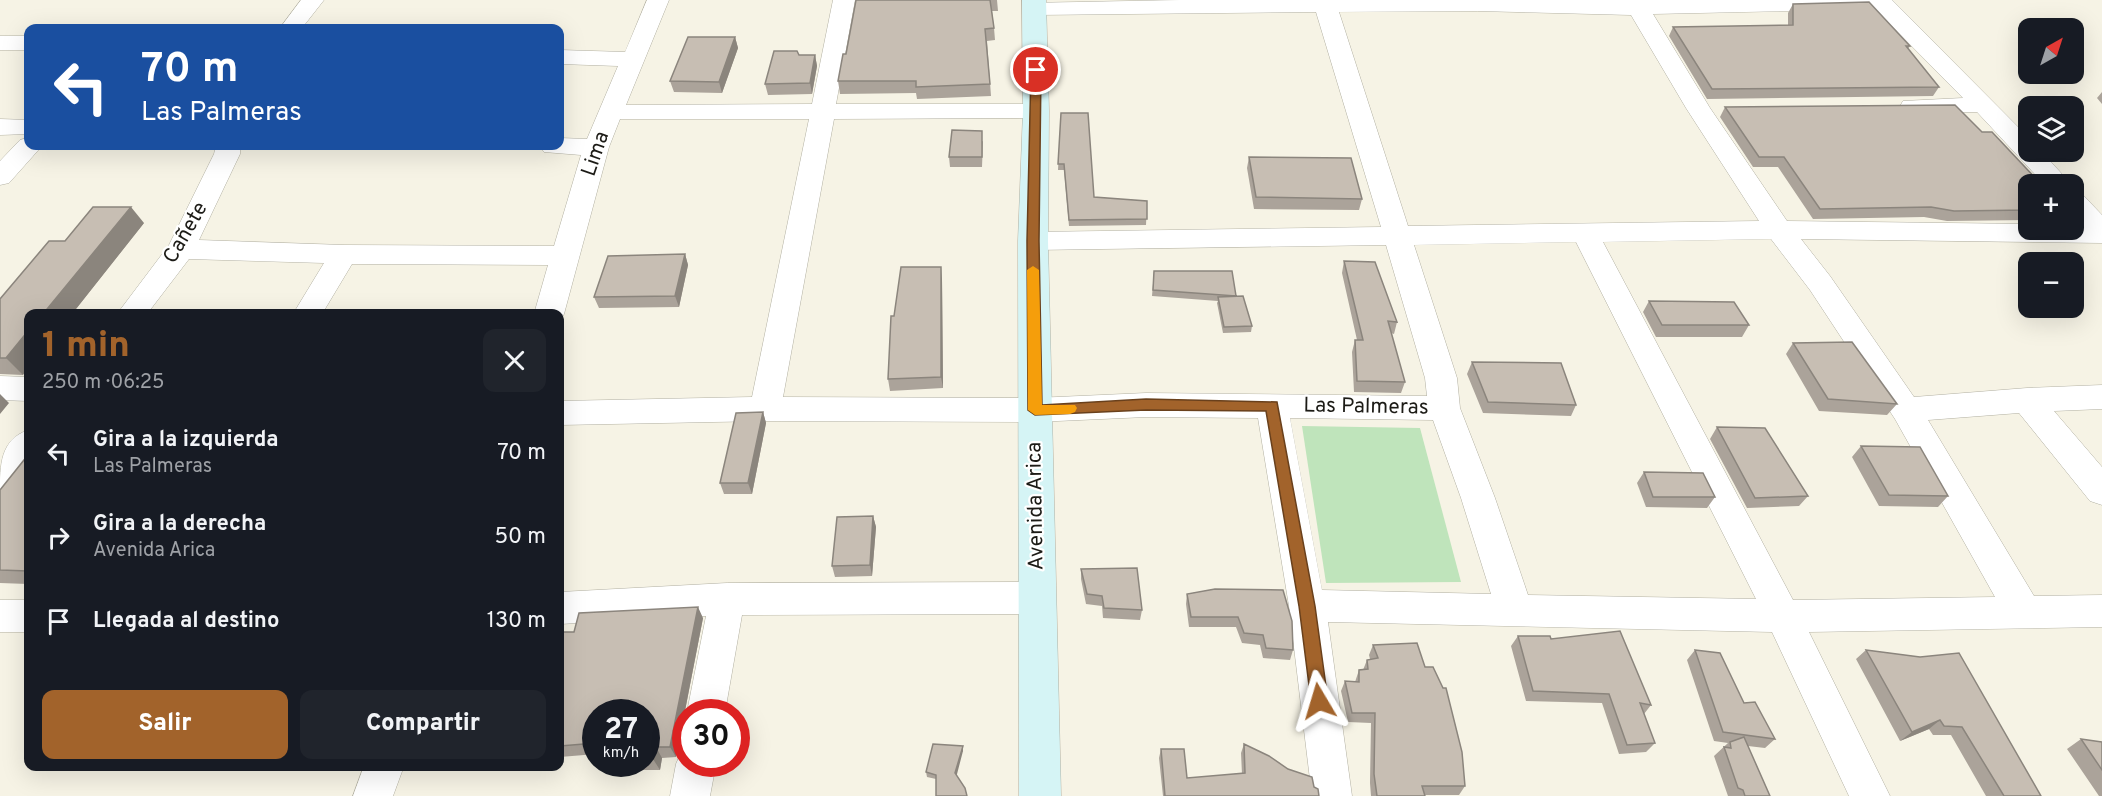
<!DOCTYPE html>
<html lang="es">
<meta charset="utf-8">
<style>
:root{--surface:#171b24;--page:#20242c;--text:#f1f3f6;--muted:#9ea1a6;--accent:#a2632b}
body{margin:0;font-family:Overpass,sans-serif;background:var(--page);color:var(--text);height:100vh;display:flex;flex-direction:column;font-size:22px;white-space:nowrap}
*{box-sizing:border-box;margin:0}
p{font-size:20px;color:var(--muted)}
.icon{flex:none;width:33px;height:33px;fill:none;stroke:currentColor;stroke-width:2;stroke-linecap:round;stroke-linejoin:round}
.map{position:relative;flex:1;overflow:hidden}
.drawer{position:absolute;left:24px;top:309px;width:540px;height:462px;display:flex;flex-direction:column;background:var(--surface);border-radius:12px;box-shadow:0 6px 24px #0002}
.drawer>*{flex:none}
.top-card{position:absolute;left:24px;top:24px;width:540px;height:126px;border-radius:12px;box-shadow:0 6px 24px #0002;background:#1a4fa0;color:#fff;overflow:hidden}
.needle{width:39px;rotate:39deg}
.controls{position:absolute;left:2018px;top:18px;display:grid;gap:12px}
.controls a{display:grid;place-items:center;width:66px;height:66px;border-radius:12px;background:var(--surface);box-shadow:0 6px 24px #0002;font-size:30px}
.speed{position:absolute;left:582px;top:699px;display:flex;gap:12px;font-size:30px;font-weight:700;text-align:center}
.speed>*{display:grid;place-content:center;width:78px;height:78px;border-radius:50%;background:var(--surface);box-shadow:0 6px 24px #0002;line-height:1}
.speed small{font-size:15px;font-weight:400}
.speed .limit{border:9px solid #d22;background:#fff;color:#111}
.pin{position:absolute;display:grid;place-items:center;width:51px;height:51px;color:#fff;margin:-26px;border:3px solid #fff;border-radius:50%;box-shadow:0 2px 6px #0007}
.me{position:absolute;width:66px;margin:-33px;rotate:353deg;stroke-linejoin:round;filter:drop-shadow(0 0 4px #0008)}
.turn{display:flex;align-items:center;gap:21px;height:126px;padding:0 18px;font-size:27px}
.turn .icon{width:78px;height:78px;stroke-width:2.5}
.turn b{display:block;font-size:42px;line-height:51px}
.round{display:grid;place-items:center;flex:none;width:63px;height:63px;border-radius:12px;background:var(--page)}
.head{display:flex;align-items:center;justify-content:space-between;height:102px;padding:0 18px}
h1{font-size:36px;font-weight:800;line-height:45px;color:var(--accent)}
.button{display:flex;gap:12px;margin-top:auto;padding:12px 18px}
.button a{flex:1;height:69px;border-radius:12px;background:var(--accent);color:#fff;font-size:24px;font-weight:800;line-height:69px;text-align:center}
.button a+a{background:var(--page);color:var(--text)}
ul{padding:0;list-style:none}
li{display:flex;align-items:center;gap:18px;height:84px;padding:0 18px}
li div{flex:1}
li b{display:block;font-size:22px}
li em{font-style:normal}
.map>svg:first-child{display:block}
.green{fill:#bfe4bb}
.lines{fill:none;stroke-linecap:round;stroke-linejoin:round}
.street-casing{stroke:#b2b0a2;stroke-width:1}
.secondary-casing{stroke:#b2b0a2;stroke-width:1}
.street{fill:#fff;fill-rule:evenodd}
.secondary{fill:#d5f4f5;fill-rule:evenodd}
.wall{fill:#aba39a}
.shaded-wall{fill:#8b857d}
.building{fill:#c7beb3;stroke:#8b857d;stroke-width:1.5}
.route{fill:#a2632b;stroke:#69401c;stroke-width:1.5}
.slow{fill:#f59e0b}
.labels{text-anchor:middle;dominant-baseline:central;stroke-width:4.5;stroke-linejoin:round;paint-order:stroke}
.street-label{font-size:21px;fill:#1c1b16;stroke:#fff}
</style>
<div class="map">
<svg width="2102" height="796" viewBox="0 0 2102 796">
<rect width="100%" height="100%" fill="#f6f3e5"/>
<!-- green -->
<path class="green" d="M1302,426L1420,428L1461,582L1326,583Z"/>
<g class="lines">
<defs>
<path id="street" d="M301,0H324L302,28H280Z
M647,0H669L626,105L812,104L833,0H855L836,104H1036L1045,106L1048,111L1045,116L1036,118L834,119L783,397L1035,398L1146,393L1427,396L1425,378L1386,245L1033,250L1023,248L1019,241L1023,234L1033,232L1381,227L1316,12L1035,15L1027,13L1024,8L1027,3L1180,0H1892L2028,137V152H2042L2071,184H2044L1977,112L1912,113L1903,111L1900,106L1903,101L1963,98L1875,9L1653,14L1710,108L1787,221L2028,224V230H2073V224L2080,225L2073,217V192L2083,195L2102,215V243L1801,239L1830,276L1914,397L2027,388L2102,385V409L2054,411L2102,467V505L2090,501L2019,413L1928,420L2034,596L2102,595V627L1809,632L1890,796H1849L1772,632L1328,622L1352,796H1312L1289,606L1258,418L1146,417L1035,422L765,421L560,425V401L752,397L809,119H620L609,147L564,314L560,321V314H534L548,265L352,264L322,314H293L324,263L189,259L147,314H117L169,245L214,154L216,146H240V154L199,240L344,245L554,246L581,155L544,152L540,146H560V138L587,139L618,66L560,64V50L625,52ZM1478,11L1631,15L1686,108L1759,221L1408,226L1339,12ZM1771,239L1810,290L1895,419L1995,597L1793,600L1603,242ZM1576,242L1756,599L1528,595L1495,498L1460,408L1457,378L1414,245ZM1290,418L1433,420L1461,498L1491,594L1322,590Z
M0,36H28V50H0Z
M0,119L28,120V134L0,135Z
M28,138V146H42L9,183L0,185V161L20,140Z
M0,376L28,377V401L0,400Z
M28,430C31,457 29,483 0,492C0,465 0,440 28,430Z
M1037,582L1050,587L1055,598L1050,609L1037,614L742,615L725,712H687L706,616L560,624V592L727,583Z
M0,600H28V632H0Z
M686,749V764H716L710,796H670L676,764L682,750Z
M364,766H404L393,796H353Z"/>
<path id="secondary" d="M1022,0H1046L1049,111L1048,241L1061,796H1019L1018,241L1023,111Z"/>
</defs>
<!-- street casing -->
<use href="#street" class="street-casing"/>
<!-- secondary casing -->
<use href="#secondary" class="secondary-casing"/>
<!-- street -->
<use href="#street" class="street"/>
<!-- secondary -->
<use href="#secondary" class="secondary"/>
</g>
<!-- wall -->
<path class="wall" d="M856,0H997L998,11H992L994,28L995,40L987,41L991,96L917,99L916,93L840,94L838,81L846,54Z
M1793,4L1910,46L1908,49L1939,87L1933,96L1707,99L1669,36L1673,27L1788,25V13Z
M735,37L738,48L722,93L674,92L670,81Z
M815,55L817,66L812,94L768,95L765,84Z
M2102,92V104L2097,98Z
M1725,107L2028,184V220L1947,221L1924,217L1813,219L1778,167H1753L1720,117Z
M1061,113L1094,197L1147,201L1146,225L1069,226L1064,170H1058Z
M983,141L982,167H950L949,157Z
M1249,157L1362,199L1359,210L1254,209L1247,168Z
M144,223L72,314H28L23,375L0,374V299L65,241Z
M685,254L688,265L679,307L599,308L594,297Z
M1344,261L1397,322L1394,334L1391,333L1405,382L1401,393L1354,392L1352,352L1355,340H1357L1342,273Z
M1154,271L1236,296L1252,326L1251,332L1223,333L1217,303L1218,301L1152,296Z
M942,279L943,388L890,391L888,379L894,316Z
M1649,301L1749,325L1742,337H1656L1643,312Z
M1793,343L1897,404L1887,415L1819,411L1786,354Z
M1472,362L1576,405L1571,416L1483,413L1467,374Z
M763,412L766,423L752,494H724L720,483Z
M1717,427L1808,496L1799,506L1747,508L1710,439Z
M1861,446L1948,496L1938,507L1879,506L1852,457Z
M28,455V584L0,583V490Z
M1644,472L1715,497L1707,508L1646,507L1637,483Z
M873,516L876,527L872,576L835,577L832,566Z
M1081,569L1142,610L1140,620L1103,618L1102,606L1086,604L1081,579Z
M1215,589L1293,650L1290,660L1263,658L1260,645L1242,643L1236,627H1189L1186,604L1187,594Z
M703,618L676,757L662,758L660,770H620L616,764H646V712H596V754L560,757V632H574Z
M1518,636L1651,705L1644,714L1655,743L1646,752L1619,754L1602,703L1526,701L1511,646Z
M1373,645L1465,786L1459,795H1425V796H1371L1370,783L1371,723L1348,722L1341,691L1345,681L1355,682L1359,670H1363L1367,660L1370,659L1369,655Z
M1695,650L1775,739L1765,748L1748,746L1770,796H1728L1714,756L1728,743L1714,741L1687,660Z
M1866,650L1920,657L2041,796H1986L1951,735H1933L1929,729L1900,741L1856,659Z
M2081,739L2102,742V796H2099L2067,749Z
M1244,744L1314,787L1319,796H1163L1159,758L1161,749L1187,778L1242,774L1241,753Z
M963,746V751L936,779L927,777L926,772Z
M439,766H549L547,770L440,768Z"/>
<!-- shaded-wall -->
<path class="shaded-wall" d="M735,37L738,48L722,93L719,82Z
M815,55L817,66L812,94L810,83Z
M131,207L144,223L72,314H43Z
M685,254L688,265L679,307L675,296Z
M941,267L942,279L943,388L941,377Z
M28,331V368L23,375L6,358Z
M0,394L9,403L0,414Z
M763,412L766,423L752,494L748,483Z
M873,516L876,527L872,576L870,565Z
M698,607L703,618L676,757L670,747Z
M1940,720L1929,729L1900,741L1912,732Z
M963,746V751L956,778L955,773Z
M656,747L662,758L660,770L653,759Z"/>
<!-- building -->
<path class="building" d="M856,0H990L994,28L985,29L990,84L916,87V81H838L843,54H846Z
M1869,2L1910,46H1906L1939,87L1712,89L1673,27L1793,25V4Z
M688,37H735L719,82L670,81Z
M774,51H797L799,55H815L810,83L765,84Z
M1955,105L1982,132H1992L2041,184H2028V210L1954,211L1931,207L1820,209L1784,157H1759L1725,107Z
M1061,113H1088L1094,197L1147,201V219L1069,220L1064,164H1058Z
M952,130L982,131V157H949Z
M1249,157L1351,158L1362,199L1256,197Z
M93,207H131L43,314H28V331L6,358H0V299L49,241H65Z
M685,254L675,296L594,297L608,256Z
M1344,261L1375,262L1397,322L1388,321L1405,382L1357,381L1355,340H1363Z
M901,267H941V377L888,379L891,316H894Z
M1154,271H1232L1236,296L1153,290Z
M1243,296L1252,326L1224,327L1218,297Z
M1649,301L1734,302L1749,325H1662Z
M1852,342L1897,404L1828,399L1793,343Z
M1472,362L1561,363L1576,405L1488,402Z
M763,412L748,483H720L736,413Z
M1717,427L1765,428L1808,496L1755,498Z
M1861,446L1920,447L1948,496L1889,495Z
M28,455V571L0,570V490Z
M1644,472L1703,473L1715,497H1653Z
M873,516L870,565L832,566L837,517Z
M1137,568L1142,610L1104,608L1102,596L1087,594L1081,569Z
M1215,589L1283,590L1292,621L1293,650L1266,648L1263,635L1244,633L1238,617H1191L1187,594Z
M698,607L670,747H656L653,759H646V712H596V743L560,746V632H574L579,613Z
M1620,631L1651,705L1640,703L1655,743L1627,745L1609,694L1533,691L1518,636H1550L1551,639Z
M1417,643L1425,667H1433L1443,688H1446L1462,752L1465,786H1422L1425,796H1377L1374,774L1375,713H1352L1345,681L1359,682V670L1368,669L1367,660L1378,658L1373,645Z
M1695,650L1720,653L1744,703L1755,702L1775,739L1723,732Z
M1866,650L1920,657L1959,653L2041,796H2004L1962,727L1944,726L1940,720L1912,732Z
M1744,737L1770,796H1745L1743,790L1738,788L1724,747L1731,748L1730,742Z
M2081,739L2102,742V770Z
M933,744L963,746L955,773L965,788L967,796H936V775L926,772Z
M1244,744L1269,756L1288,769L1312,777L1314,787L1318,789L1319,796H1165L1161,749H1184L1187,778L1245,773Z"/>
<!-- route -->
<path class="route" d="M1036,67L1041,70L1039,241L1042,405L1146,399L1277,402L1315,606L1328,701L1325,706L1319,709L1313,706L1311,701L1299,606L1266,411L1146,410L1035,415L1028,410L1027,241L1031,70Z"/>
<!-- slow -->
<path class="slow" d="M1033,266L1039,270L1042,405H1075L1077,408L1075,412L1070,414L1035,415L1028,410L1027,270Z"/>
<g class="labels">
<!-- street labels -->
<g class="street-label">
<text transform="translate(596 154) rotate(-71)">Lima</text>
<text transform="translate(186 233) rotate(-60)">Cañete</text>
<text transform="translate(1366 407) rotate(1)">Las Palmeras</text>
<text transform="translate(1036 506) rotate(-91)">Avenida Arica</text>
</g>
</g>
</svg>
<div class="controls">
<a><svg class="needle" viewBox="-14 -14 28 28"><path d="M0-13l5 13h-10z" fill="#e53935"/><path d="M0 13l5-13h-10z" fill="#9ea1a6"/></svg></a>
<a><svg class="icon" aria-label="layers" viewBox="0 0 24 24"><path d="M12 4l9 5-9 5-9-5zM3 14l9 5 9-5"/></svg></a>
<a>+</a>
<a>−</a>
</div>
<div class="speed"><div>27<small>km/h</small></div><div class="limit">30</div></div>
<div class="pin" style="left:1036px;top:70px;background:#d93025"><svg class="icon" aria-label="arrive" viewBox="0 0 24 24"><path d="M6 21V4h12l-3 4 3 4H6"/></svg></div>
<svg class="me" style="left:1319px;top:701px" viewBox="-20 -20 40 40"><path d="M0-17L14 15 0 8-14 15z" fill="#a2632b" stroke="#fff" stroke-width="4"/></svg>
<div class="top-card">
<div class="turn"><svg class="icon" aria-label="left" viewBox="0 0 24 24"><path d="M17 20v-9H6M10 6l-5 5 5 5"/></svg><div><b>70 m</b>Las Palmeras</div></div>
</div>
<section class="drawer">
<div class="head"><div><h1>1 min</h1><p>250 m · 06:25</p></div><a class="round"><svg class="icon" aria-label="close" viewBox="0 0 24 24"><path d="M6 6l12 12M18 6L6 18"/></svg></a></div>
<ul>
<li><svg class="icon" aria-label="left" viewBox="0 0 24 24"><path d="M17 20v-9H6M10 6l-5 5 5 5"/></svg><div><b>Gira a la izquierda</b><p>Las Palmeras</p></div><em>70 m</em></li>
<li><svg class="icon" aria-label="right" viewBox="0 0 24 24"><path d="M7 20v-9h11M14 6l5 5-5 5"/></svg><div><b>Gira a la derecha</b><p>Avenida Arica</p></div><em>50 m</em></li>
<li><svg class="icon" aria-label="arrive" viewBox="0 0 24 24"><path d="M6 21V4h12l-3 4 3 4H6"/></svg><div><b>Llegada al destino</b></div><em>130 m</em></li>
</ul>
<div class="button"><a>Salir</a><a>Compartir</a></div>
</section>
</div>
